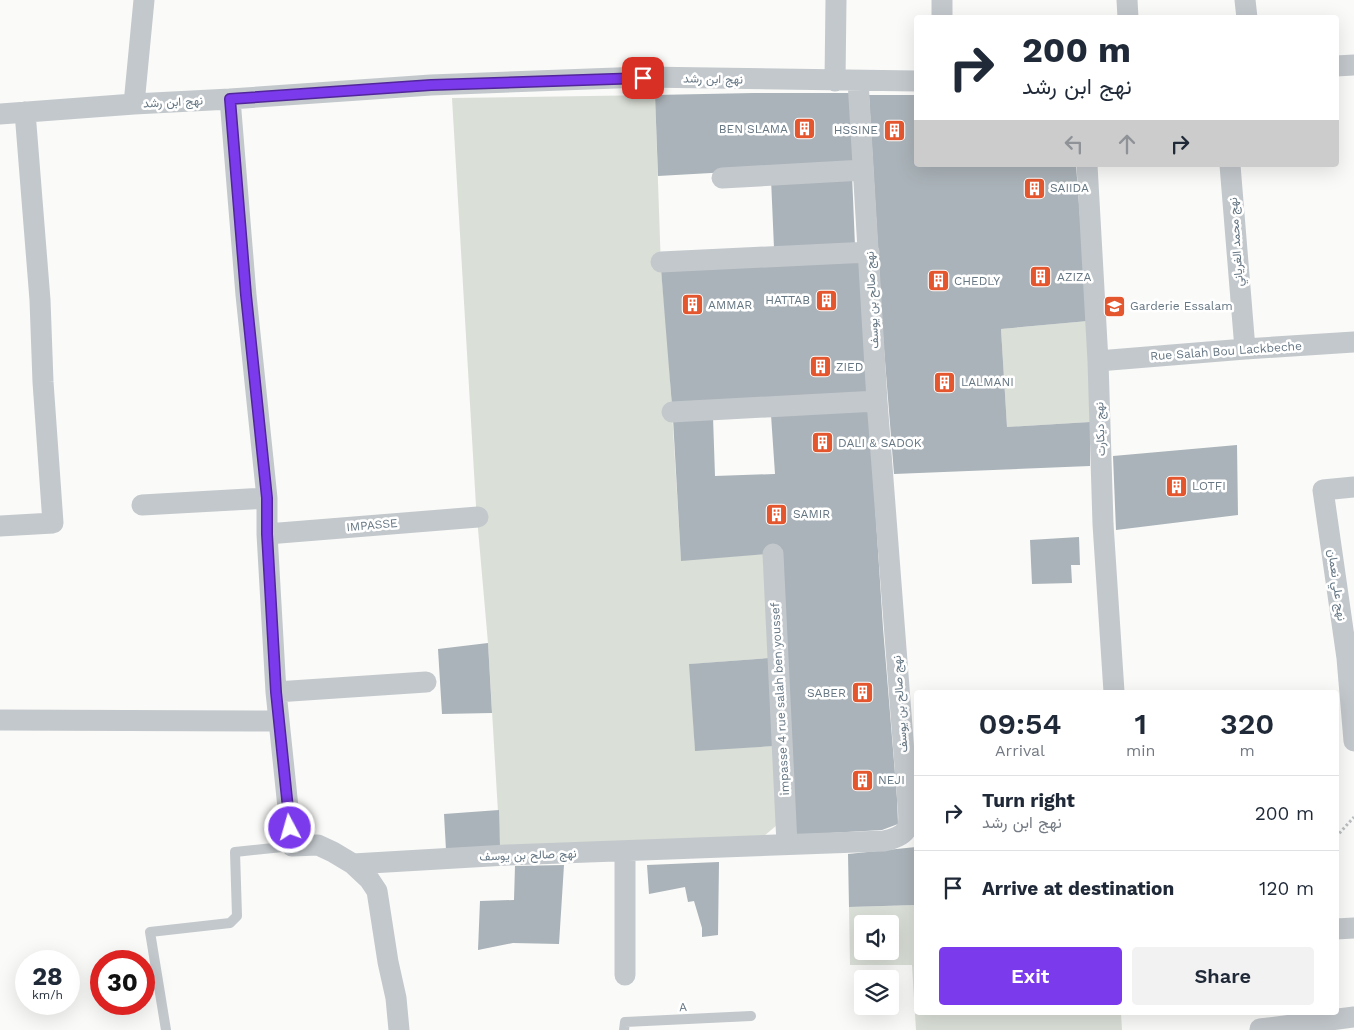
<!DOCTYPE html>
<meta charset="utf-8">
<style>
:root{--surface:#fff;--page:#f2f2f3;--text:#1f2937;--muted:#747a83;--line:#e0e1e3;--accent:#7c3aed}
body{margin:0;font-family:"Work Sans",Vazirmatn,sans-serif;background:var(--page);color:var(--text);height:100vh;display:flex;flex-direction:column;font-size:19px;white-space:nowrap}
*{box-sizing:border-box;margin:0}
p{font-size:16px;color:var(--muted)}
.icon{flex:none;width:28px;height:28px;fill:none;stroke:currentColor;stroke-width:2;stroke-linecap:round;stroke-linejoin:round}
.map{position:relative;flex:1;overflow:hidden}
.drawer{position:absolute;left:914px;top:690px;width:425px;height:325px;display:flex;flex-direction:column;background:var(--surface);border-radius:5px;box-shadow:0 5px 20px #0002}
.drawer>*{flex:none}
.top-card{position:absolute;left:914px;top:15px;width:425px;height:152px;border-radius:5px;box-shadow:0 5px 20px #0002;background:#fff;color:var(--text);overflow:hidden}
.controls{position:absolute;left:854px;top:915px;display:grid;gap:10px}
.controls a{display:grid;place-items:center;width:45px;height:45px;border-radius:5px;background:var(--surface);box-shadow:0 5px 20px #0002;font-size:25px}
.speed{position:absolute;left:15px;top:950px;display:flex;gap:10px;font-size:25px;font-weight:700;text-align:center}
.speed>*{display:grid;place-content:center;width:65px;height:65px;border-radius:50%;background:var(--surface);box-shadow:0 5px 20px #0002;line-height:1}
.speed small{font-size:12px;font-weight:400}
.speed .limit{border:8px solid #d22;background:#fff;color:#111}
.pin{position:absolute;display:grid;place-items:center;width:42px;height:42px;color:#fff;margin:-21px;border-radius:10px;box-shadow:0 2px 8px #0006}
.me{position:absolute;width:55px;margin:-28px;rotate:354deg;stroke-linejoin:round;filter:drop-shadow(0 0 4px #0008)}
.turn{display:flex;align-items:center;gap:18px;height:105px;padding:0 25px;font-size:22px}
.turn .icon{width:65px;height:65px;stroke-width:2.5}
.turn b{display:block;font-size:35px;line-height:42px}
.lanes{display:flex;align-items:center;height:48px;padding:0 25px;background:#0003;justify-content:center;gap:25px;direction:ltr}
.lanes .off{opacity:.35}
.eta{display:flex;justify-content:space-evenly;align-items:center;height:85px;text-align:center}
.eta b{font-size:30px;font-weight:600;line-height:35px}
.button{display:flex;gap:10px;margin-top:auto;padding:10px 25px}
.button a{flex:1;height:58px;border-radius:5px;background:var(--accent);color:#fff;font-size:20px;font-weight:600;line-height:58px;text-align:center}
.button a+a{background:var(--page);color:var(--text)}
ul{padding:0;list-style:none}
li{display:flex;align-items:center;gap:15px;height:75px;padding:0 25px;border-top:1px solid var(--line)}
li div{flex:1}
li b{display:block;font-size:19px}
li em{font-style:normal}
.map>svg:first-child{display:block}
.green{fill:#dadfd7;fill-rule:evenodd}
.building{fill:#aab3b9}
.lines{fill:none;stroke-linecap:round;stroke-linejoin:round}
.path{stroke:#bbbfc2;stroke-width:3;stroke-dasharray:2.5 2.5;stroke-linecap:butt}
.service{stroke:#c3c8cc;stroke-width:10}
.minor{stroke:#c3c8cc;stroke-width:21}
.route-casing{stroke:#51269a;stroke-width:12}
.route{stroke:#7c3aed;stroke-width:9}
.labels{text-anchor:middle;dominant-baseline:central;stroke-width:5;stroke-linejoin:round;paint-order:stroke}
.street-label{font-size:12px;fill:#657683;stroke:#fff}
.poi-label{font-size:12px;fill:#657683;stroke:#fff;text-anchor:start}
</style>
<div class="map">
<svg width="1354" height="1030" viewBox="0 0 1354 1030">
<rect width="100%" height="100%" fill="#fafaf8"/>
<!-- green -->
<path class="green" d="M655,95L661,269L668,345L681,560L763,554L769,658L690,664L695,750L774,746L777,825L764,836L500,846L488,643L476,506L452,98Z
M1088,321L1090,422L1007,427L1001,329Z
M916,905V1012L1121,1013L1122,1030H916L912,965H850L849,907ZM862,924H890V951H862Z"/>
<!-- building -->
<path class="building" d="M754,93H850L854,165L658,176L655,95Z
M869,95H916V165H1076L1088,321L1001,329L1007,427L1090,422V466L894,474L883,336Z
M852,175L855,246L774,248L771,179Z
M859,258L868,395L672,406L661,269Z
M869,410L883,628L897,798L898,824L882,830L795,835L781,553L681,561L673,419L713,417L715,476L775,474L771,415Z
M1237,445L1238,515L1116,530L1113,456Z
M1079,537L1080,565H1071L1072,583L1032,584L1030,540Z
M488,643L492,713L442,714L438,649Z
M769,658L774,746L695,751L689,664Z
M499,810L500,846L446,850L444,814Z
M916,847V905L849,907L848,854Z
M719,862L718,935L702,937V928L694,901L688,902L685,887L649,894L647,865Z
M564,865L559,944L513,943L478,950L480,901L514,900L515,866Z"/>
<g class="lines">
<!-- path -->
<path class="path" d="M1336,837L1354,817"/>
<!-- service -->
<path class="service" d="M166,1030L150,932L230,923L237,916L235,852L292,846
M624,1030L625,1022L751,1016"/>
<!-- minor -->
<path class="minor" d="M942,0V18
M1127,0L1128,18
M1245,0L1247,18
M1336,66L1354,65
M835,81L836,0
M230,99L246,295L267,498V534L276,692L292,846L318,845L333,852L353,864L369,879L377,891L388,962L396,998L399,1030
M134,104L144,0
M0,114L134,104L230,99L431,85L643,77L916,81
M1087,165L1098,361L1103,524L1114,692
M1230,165L1245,349
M722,178L863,170
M661,262L869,252
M1098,361L1245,349L1354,342
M672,412L877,401
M1354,487L1323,490L1347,658L1354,741
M142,505L267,498
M0,526L53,523L43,382L40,300L25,112
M267,534L478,517
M773,554L787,844
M276,692L426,682
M0,720L278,721
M625,851V975
M353,864L507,855L884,841C917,834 908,820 907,792L877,401L858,81
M1336,929L1354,928
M1260,1029L1354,1017"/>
</g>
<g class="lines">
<defs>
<path id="route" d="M290,828L276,692L267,534V498L246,295L230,99L431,85L643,78"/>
</defs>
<!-- route casing -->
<use href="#route" class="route-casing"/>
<!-- route -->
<use href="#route" class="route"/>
</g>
<!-- icons -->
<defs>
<symbol id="building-square" viewBox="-11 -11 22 22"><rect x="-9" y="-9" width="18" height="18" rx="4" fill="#e4572e" stroke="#fff"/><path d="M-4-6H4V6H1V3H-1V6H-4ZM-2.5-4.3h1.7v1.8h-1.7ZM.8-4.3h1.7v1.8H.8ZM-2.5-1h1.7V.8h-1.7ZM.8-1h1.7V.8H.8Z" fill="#fff"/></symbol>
<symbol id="school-square" viewBox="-11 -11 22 22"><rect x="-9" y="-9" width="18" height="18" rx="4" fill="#e4572e" stroke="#fff"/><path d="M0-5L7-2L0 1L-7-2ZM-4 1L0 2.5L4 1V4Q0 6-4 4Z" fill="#fff"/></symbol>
</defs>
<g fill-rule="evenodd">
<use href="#building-square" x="792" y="116" width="25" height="25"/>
<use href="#building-square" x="882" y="118" width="25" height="25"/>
<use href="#building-square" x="1022" y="176" width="25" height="25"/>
<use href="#building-square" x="1028" y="264" width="25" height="25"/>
<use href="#building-square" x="926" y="268" width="25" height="25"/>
<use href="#building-square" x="814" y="288" width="25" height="25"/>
<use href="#building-square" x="680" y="292" width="25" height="25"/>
<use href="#school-square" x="1102" y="294" width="25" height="25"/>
<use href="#building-square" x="808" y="354" width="25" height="25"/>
<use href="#building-square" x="932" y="370" width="25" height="25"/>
<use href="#building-square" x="810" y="430" width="25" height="25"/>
<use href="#building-square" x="1164" y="474" width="25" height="25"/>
<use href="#building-square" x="764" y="502" width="25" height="25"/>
<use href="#building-square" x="850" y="680" width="25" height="25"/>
<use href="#building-square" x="850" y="768" width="25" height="25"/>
</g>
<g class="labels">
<!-- street labels -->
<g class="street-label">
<text transform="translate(713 79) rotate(1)">نهج ابن رشد</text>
<text transform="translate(173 102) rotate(-3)">نهج ابن رشد</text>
<text transform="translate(1236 242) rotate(-94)">نهج محمد الغرياني</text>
<text transform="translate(872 300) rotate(-93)">نهج صالح بن يوسف</text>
<text transform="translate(1226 351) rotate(-4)">Rue Salah Bou Lackbeche</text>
<text transform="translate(1100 429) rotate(-92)">نهج ديكارت</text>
<text transform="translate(372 525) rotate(-5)">IMPASSE</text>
<text transform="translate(1337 585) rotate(82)">نهج علي نعمان</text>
<text transform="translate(780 699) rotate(-93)">impasse 4 rue salah ben youssef</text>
<text transform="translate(900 704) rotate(-94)">نهج صالح بن يوسف</text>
<text transform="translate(528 855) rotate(-2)">نهج صالح بن يوسف</text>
<text transform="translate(683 1007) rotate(-3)">A</text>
</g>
<!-- poi labels -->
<g class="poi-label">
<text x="788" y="129" text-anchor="end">BEN SLAMA</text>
<text x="878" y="130" text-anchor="end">HSSINE</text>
<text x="1050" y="188">SAIIDA</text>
<text x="1057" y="277">AZIZA</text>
<text x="954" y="281">CHEDLY</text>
<text x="810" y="300" text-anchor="end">HATTAB</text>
<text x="708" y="305">AMMAR</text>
<text x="1130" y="306">Garderie Essalam</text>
<text x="836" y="367">ZIED</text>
<text x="961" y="382">LALMANI</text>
<text x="838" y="443">DALI &amp; SADOK</text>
<text x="1192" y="486">LOTFI</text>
<text x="793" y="514">SAMIR</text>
<text x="846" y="693" text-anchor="end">SABER</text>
<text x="878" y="780">NEJI</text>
</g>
</g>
</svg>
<div class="controls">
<a><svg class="icon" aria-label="sound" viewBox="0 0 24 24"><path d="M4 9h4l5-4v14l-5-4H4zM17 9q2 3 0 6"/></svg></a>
<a><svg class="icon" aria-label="layers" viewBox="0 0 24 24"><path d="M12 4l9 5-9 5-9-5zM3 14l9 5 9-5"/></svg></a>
</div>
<div class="speed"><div>28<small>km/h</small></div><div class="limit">30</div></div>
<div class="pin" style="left:643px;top:78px;background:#d93025"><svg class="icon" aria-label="arrive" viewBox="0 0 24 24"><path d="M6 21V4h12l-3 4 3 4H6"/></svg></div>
<svg class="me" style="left:290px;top:828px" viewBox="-20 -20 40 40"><circle r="17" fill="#7c3aed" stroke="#fff" stroke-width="3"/><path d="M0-11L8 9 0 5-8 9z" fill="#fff"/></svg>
<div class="top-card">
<div class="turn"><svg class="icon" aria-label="right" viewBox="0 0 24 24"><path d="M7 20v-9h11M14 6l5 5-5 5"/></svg><div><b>200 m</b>نهج ابن رشد</div></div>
<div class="lanes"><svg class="icon off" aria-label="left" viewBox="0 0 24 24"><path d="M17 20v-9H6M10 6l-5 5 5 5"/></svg><svg class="icon off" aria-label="ahead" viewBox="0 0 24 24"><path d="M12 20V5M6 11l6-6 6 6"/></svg><svg class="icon" aria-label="right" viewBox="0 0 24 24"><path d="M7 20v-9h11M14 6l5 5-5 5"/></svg></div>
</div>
<section class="drawer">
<div class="eta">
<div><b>09:54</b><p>Arrival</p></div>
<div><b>1</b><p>min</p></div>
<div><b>320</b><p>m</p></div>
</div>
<ul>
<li><svg class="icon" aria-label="right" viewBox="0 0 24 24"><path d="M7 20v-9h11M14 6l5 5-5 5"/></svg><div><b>Turn right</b><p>نهج ابن رشد</p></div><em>200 m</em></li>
<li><svg class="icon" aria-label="arrive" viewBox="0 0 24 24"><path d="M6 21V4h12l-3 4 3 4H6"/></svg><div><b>Arrive at destination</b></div><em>120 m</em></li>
</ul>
<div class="button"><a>Exit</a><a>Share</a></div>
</section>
</div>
